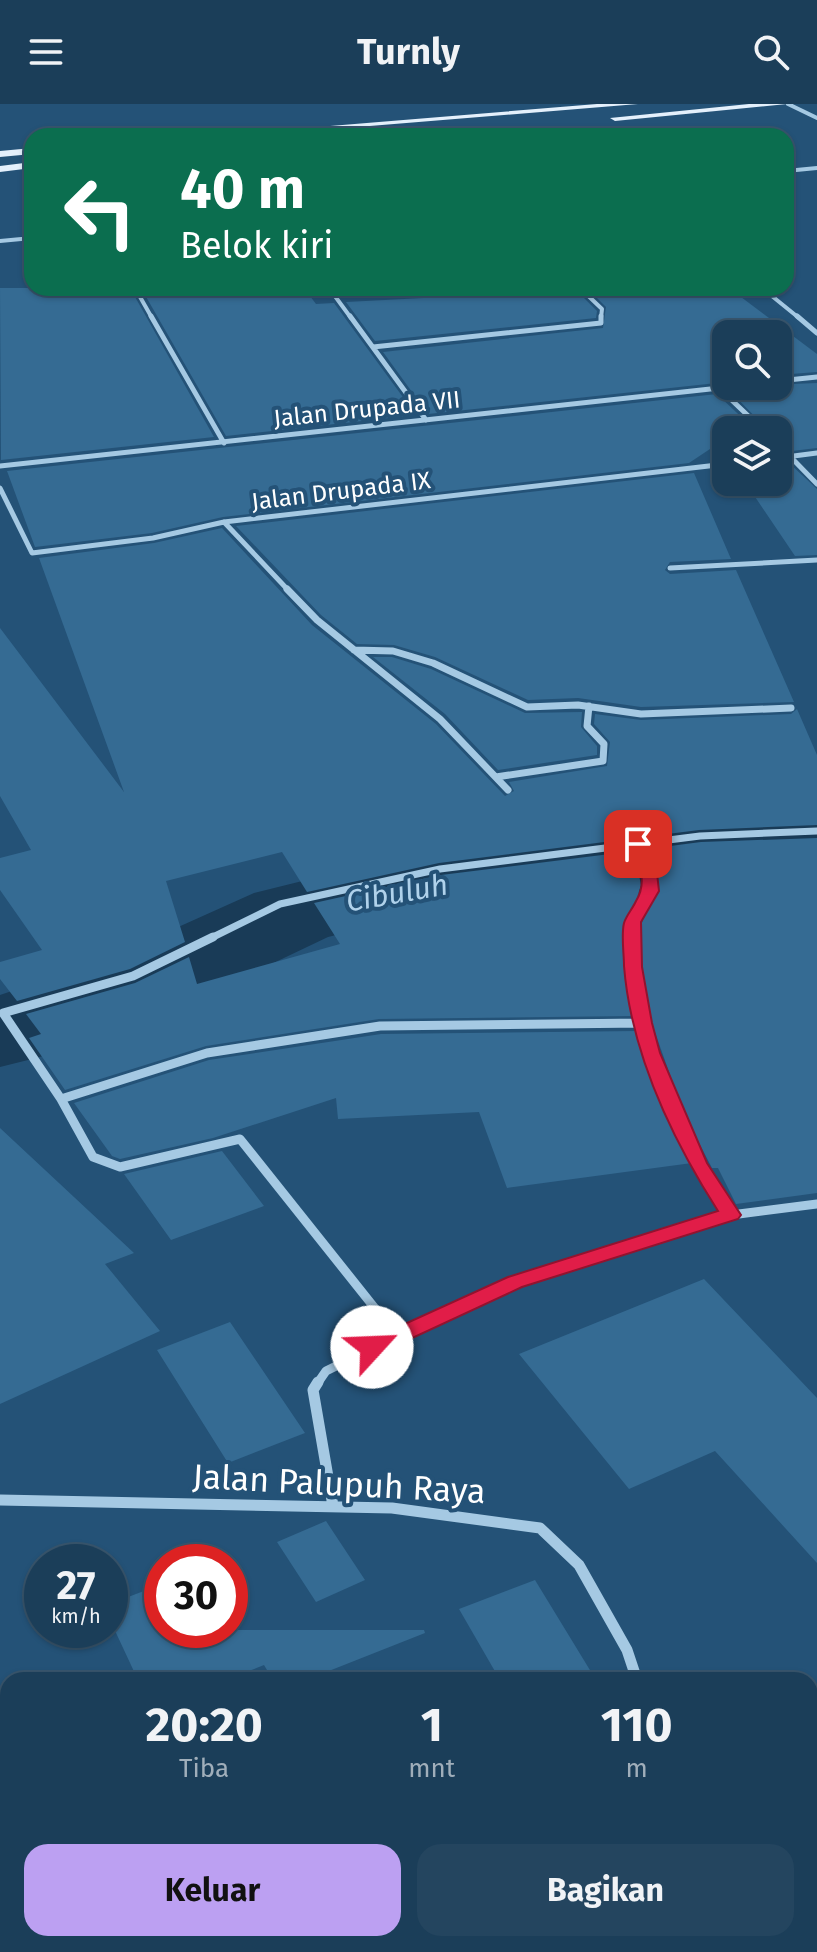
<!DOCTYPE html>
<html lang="id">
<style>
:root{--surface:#1b3e59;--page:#24455f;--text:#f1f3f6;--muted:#a0aeba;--line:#39576f;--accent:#bca0f2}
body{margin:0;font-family:"Fira Sans",sans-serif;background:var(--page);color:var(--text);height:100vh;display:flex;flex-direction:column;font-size:30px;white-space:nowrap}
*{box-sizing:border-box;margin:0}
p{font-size:26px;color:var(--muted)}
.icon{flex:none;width:44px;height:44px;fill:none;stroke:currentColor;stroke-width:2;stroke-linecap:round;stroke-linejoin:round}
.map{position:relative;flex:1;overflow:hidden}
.details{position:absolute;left:0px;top:1568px;width:818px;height:280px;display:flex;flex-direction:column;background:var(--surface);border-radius:24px 24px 0 0;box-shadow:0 2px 6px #0004,0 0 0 2px var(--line)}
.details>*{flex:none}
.top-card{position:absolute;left:24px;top:24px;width:770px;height:168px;border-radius:24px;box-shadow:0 2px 6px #0004,0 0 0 2px var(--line);background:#0b6e4f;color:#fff;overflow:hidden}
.controls{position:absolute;left:712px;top:216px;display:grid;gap:16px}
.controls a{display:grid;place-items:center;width:80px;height:80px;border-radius:16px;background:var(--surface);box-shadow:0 2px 6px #0004,0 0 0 2px var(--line);font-size:40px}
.speed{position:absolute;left:24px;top:1440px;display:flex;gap:16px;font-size:40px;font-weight:700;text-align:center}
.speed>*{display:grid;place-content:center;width:104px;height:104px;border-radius:50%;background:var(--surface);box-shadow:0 2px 6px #0004,0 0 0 2px var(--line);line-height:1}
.speed small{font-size:20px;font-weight:400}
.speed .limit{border:12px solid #d22;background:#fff;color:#111}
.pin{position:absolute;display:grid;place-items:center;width:68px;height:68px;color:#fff;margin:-34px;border-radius:16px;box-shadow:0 4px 12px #0006}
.me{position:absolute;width:88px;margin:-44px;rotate:65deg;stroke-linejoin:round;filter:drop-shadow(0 0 6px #0008)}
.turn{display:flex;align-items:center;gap:28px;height:168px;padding:0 24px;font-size:36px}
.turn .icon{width:104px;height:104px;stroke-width:2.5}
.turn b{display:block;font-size:56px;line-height:68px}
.eta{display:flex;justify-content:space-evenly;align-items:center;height:136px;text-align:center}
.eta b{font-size:48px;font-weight:700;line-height:56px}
.primary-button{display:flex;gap:16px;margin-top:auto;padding:16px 24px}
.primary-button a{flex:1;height:92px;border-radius:24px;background:var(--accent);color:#111;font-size:32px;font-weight:700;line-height:92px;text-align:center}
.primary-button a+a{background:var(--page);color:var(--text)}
header{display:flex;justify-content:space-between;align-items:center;height:104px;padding:0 24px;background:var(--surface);font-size:36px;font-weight:700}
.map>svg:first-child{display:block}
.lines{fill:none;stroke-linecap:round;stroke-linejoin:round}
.river{fill:#193b57;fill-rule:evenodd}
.building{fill:#356b93}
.street-far4{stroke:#a5c9e3;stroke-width:4}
.street-far3{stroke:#a5c9e3;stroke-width:5}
.street-far2{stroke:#a5c9e3;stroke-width:7}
.street-far1{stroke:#a5c9e3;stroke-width:9}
.street{stroke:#a5c9e3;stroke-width:11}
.primary{fill:#e4f0fc;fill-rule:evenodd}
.route{fill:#e11d48;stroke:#92132f;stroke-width:2}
.labels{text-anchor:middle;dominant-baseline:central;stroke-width:8;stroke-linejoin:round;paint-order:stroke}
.far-street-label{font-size:24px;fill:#fff;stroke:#245277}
.water-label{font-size:30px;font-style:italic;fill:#b0d2eb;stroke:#245277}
.near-street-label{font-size:34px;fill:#fff;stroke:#245277}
</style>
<header><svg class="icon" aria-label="menu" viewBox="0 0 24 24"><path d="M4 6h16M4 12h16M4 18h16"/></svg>Turnly<svg class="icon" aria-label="search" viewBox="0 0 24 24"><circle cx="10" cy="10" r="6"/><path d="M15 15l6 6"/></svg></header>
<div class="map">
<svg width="817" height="1848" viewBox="0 0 817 1848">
<rect width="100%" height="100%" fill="#245277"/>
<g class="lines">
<!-- river -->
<path class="river" d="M817,708V768L397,816L328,833L185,901L40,953L0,963V891L107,855L254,789L395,754Z"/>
</g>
<!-- building -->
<path class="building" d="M0,184H130L214,333L1,356Z
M141,184H304L316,200L334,199L416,311L226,332Z
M729,184L817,250V268L778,271V230H726V278L428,310L383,248L603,224L606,203L588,185Z
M576,186L597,207L596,214L375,237L346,198Z
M817,279V344L792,347L778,335V326H768L731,288L741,287L743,282Z
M717,290L755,326H726V349L719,339L689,359L223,413L152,429L35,443L7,367Z
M788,358L817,385V451L795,452L745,378H778V359Z
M694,369L731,455L670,458L665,466L670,470L736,466L794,598L641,603L578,594L528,596L435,553L394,541L357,540L321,511L236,422Z
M222,424L312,521L436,620L505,692L514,687L509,678L607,662L610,638L594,620L595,610L641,616L791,610L797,605L817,651V721L699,726L439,759L307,788L282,748L166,777L185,838L130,865L17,897L0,875V858L42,846L0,786V754L31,746L0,692V524L124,688L39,454L154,439Z
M373,553H392L431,565L525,609L582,608L581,623L597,642V651L498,666L445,610Z
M817,734V1089L736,1100L718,1064H712L684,1010L647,906L638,831L654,783L647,745L701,738Z
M634,747L641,781L624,833L633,912L379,915L206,942L65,986L29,934L41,930L26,910L135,879L189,853L197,880L340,840L314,799L441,771Z
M637,927L655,981L692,1059L507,1084L479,1008L338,1015L336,994L213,1034L120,1055L112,1052L74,999L209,956L381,930Z
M0,1024L134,1149L105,1160L160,1227L0,1300Z
M222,1047L264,1102L171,1136L124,1070Z
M704,1175L817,1294V1459L715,1347L629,1385L519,1250Z
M230,1218L305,1329L228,1359L157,1246Z
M326,1417L365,1476L316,1498L277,1438Z
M535,1476L596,1576H500L459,1505Z
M162,1480V1526H424L425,1529L306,1576H273L264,1561L226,1576H138L110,1516V1500Z"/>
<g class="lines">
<!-- street-far4 -->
<path class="street-far4" d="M788,0L817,14
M786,67L817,64
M0,137L32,134
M135,184L152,214
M329,184L351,214
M580,184L602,205L601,214
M762,184L799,214"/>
<!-- street-far3 -->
<path class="street-far3" d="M151,212L224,339
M350,212L426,316
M797,212L817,229
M373,243L601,219V212
M778,277L817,273
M719,284L763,326
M778,340L817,380
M778,354L817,349
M0,362L738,282
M0,384L32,449L153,434L224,418L726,360
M224,418L289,487
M670,464L817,456"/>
<!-- street-far2 -->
<path class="street-far2" d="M287,485L317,516L440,615L508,686
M354,546L393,547L433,559L527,603L578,601L641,610L791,604
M496,673L603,657L604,640L587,622L589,602
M209,835L280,800L440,765L700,732L817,727
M631,835C632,790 664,794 638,740"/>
<!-- street-far1 -->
<path class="street-far1" d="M213,833L133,872L3,909L61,995L93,1053L120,1063L240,1035L397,1232L326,1267L317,1280
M631,833C632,934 679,1027 731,1111
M61,995L207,949L380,922L643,919
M397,1232L515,1178L731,1111L817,1100"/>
<!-- street -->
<path class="street" d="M318,1278L313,1286L333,1402
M0,1396L392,1404L540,1424L579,1461L627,1546L637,1576
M742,1840L746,1848"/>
<!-- primary -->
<path class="primary" d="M597,0H638L249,32H207Z
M749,0H787L615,17L610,14Z
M32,44V50L0,53V47Z
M32,58V64L0,68V62Z"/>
</g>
<!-- route -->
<path class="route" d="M638,735L644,736L656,760L659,787L641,818L642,863L652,919L660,949L707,1059L741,1111L738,1115L522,1183L380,1249H365L361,1243L365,1238L508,1173L718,1107C672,1035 631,949 624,862C624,849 621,831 624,819C626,812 633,804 636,797C648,778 639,758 630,740Z"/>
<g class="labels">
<!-- far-street labels -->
<g class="far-street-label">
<text transform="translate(367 305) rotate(-6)">Jalan Drupada VII</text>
<text transform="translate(341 387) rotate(-7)">Jalan Drupada IX</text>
</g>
<!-- water labels -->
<g class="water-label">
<text transform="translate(397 789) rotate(-10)">Cibuluh</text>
</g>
<!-- near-street labels -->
<g class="near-street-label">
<text transform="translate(339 1380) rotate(3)">Jalan Palupuh Raya</text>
</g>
</g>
</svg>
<div class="controls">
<a><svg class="icon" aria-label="search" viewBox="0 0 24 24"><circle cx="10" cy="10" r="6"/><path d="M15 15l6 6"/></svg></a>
<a><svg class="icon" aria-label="layers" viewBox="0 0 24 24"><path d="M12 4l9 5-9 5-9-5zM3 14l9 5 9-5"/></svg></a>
</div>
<div class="speed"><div>27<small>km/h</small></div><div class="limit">30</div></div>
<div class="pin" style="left:638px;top:740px;background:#d93025"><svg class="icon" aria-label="arrive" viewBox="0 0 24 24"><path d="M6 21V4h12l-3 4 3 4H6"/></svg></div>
<svg class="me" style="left:372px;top:1243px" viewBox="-20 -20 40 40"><circle r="19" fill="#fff"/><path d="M0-13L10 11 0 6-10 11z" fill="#e11d48"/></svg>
<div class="top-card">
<div class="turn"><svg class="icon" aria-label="left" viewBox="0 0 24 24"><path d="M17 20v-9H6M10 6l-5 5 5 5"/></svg><div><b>40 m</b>Belok kiri</div></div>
</div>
<section class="details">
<div class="eta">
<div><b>20:20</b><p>Tiba</p></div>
<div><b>1</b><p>mnt</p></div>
<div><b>110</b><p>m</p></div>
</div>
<div class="primary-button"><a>Keluar</a><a>Bagikan</a></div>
</section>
</div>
